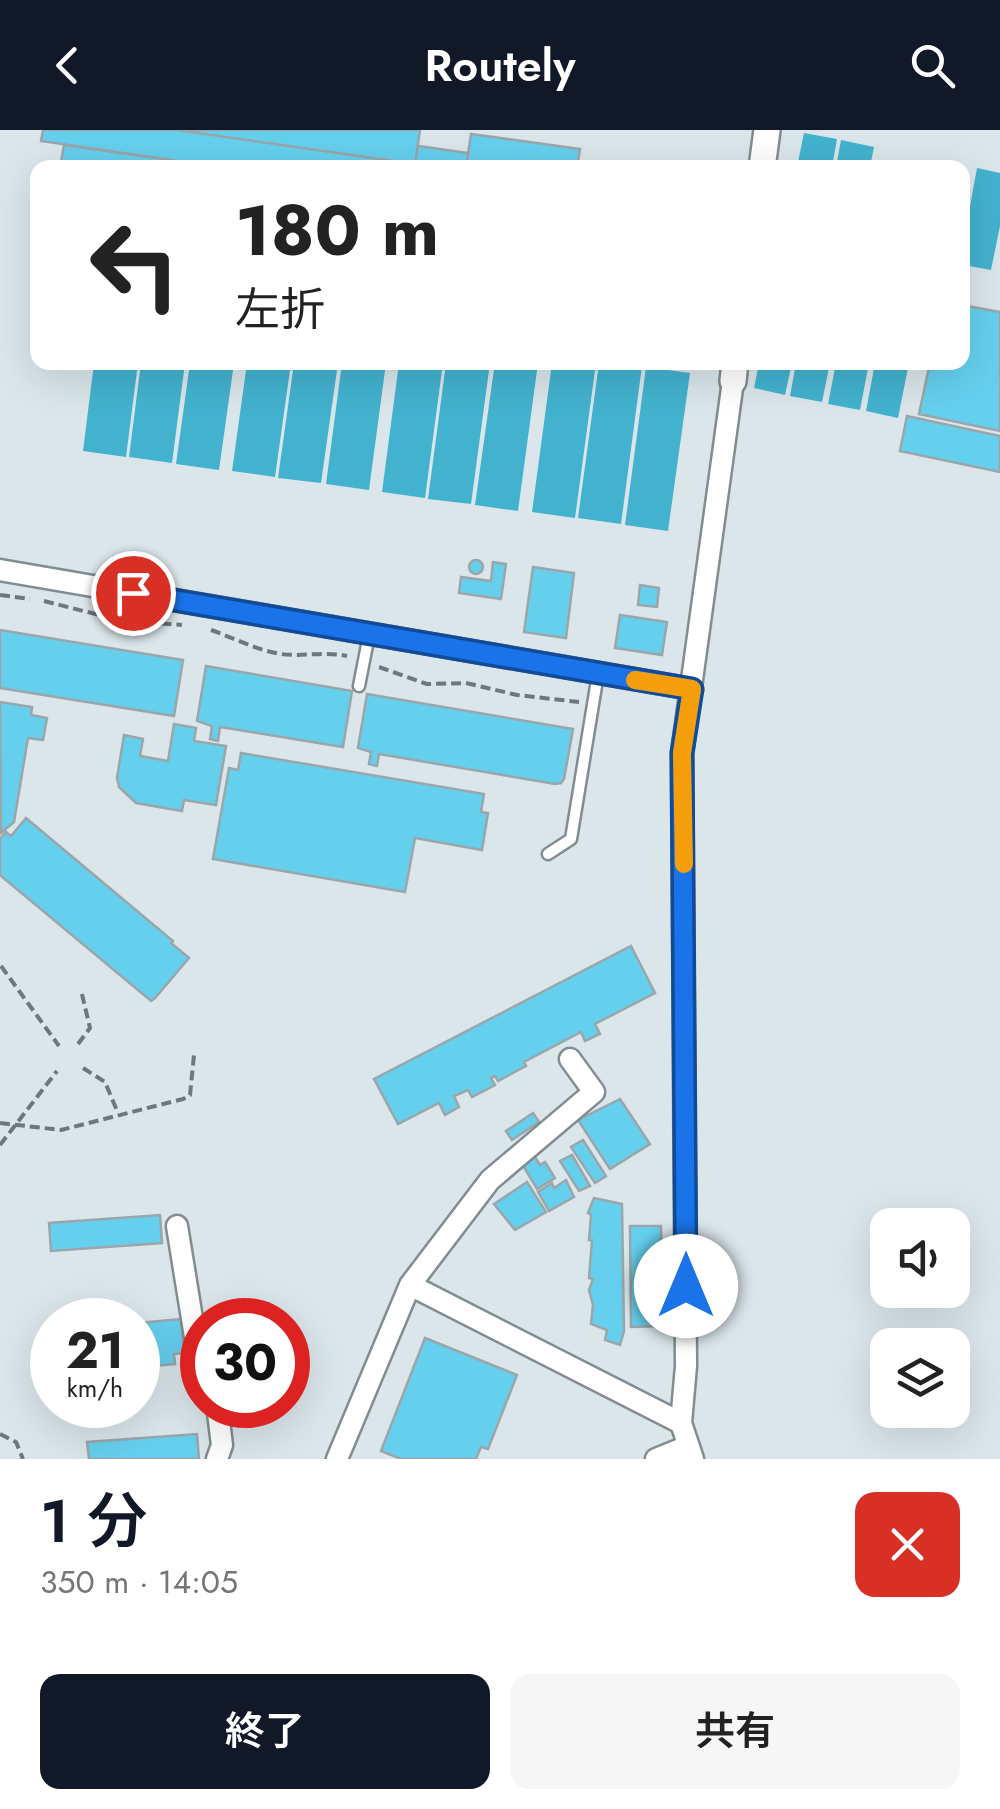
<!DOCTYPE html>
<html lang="ja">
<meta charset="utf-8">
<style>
:root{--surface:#fff;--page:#f6f6f6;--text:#222;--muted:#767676;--accent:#111827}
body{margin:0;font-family:Jost,"Noto Sans JP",sans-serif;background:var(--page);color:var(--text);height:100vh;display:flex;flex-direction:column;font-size:38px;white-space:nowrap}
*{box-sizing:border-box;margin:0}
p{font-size:32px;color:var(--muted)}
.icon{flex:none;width:55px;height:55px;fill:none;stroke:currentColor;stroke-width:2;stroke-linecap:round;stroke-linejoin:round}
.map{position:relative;height:1329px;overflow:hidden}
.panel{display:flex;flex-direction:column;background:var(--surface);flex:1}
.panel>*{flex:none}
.hud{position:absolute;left:30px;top:30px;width:940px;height:210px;border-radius:20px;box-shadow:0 10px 40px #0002;background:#fff;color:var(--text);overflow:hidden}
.fabs{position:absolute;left:870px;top:1078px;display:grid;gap:20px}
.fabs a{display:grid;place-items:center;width:100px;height:100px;border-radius:20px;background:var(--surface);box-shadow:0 10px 40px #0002;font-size:50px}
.speed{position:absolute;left:30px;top:1168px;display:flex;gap:20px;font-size:50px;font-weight:700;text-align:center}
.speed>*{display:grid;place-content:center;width:130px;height:130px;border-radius:50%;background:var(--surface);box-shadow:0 10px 40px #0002;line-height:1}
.speed small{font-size:25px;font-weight:400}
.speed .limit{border:15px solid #d22;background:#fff;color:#111}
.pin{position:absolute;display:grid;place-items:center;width:85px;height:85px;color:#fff;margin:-42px;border:5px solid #fff;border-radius:50%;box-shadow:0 2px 10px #0007}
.me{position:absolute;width:110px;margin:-55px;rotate:0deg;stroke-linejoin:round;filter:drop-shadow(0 0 8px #0008)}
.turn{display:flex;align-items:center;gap:35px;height:210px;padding:0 40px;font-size:45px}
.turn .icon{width:130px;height:130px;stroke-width:2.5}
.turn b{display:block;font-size:70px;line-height:85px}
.round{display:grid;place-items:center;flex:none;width:105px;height:105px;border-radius:20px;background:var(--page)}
.summary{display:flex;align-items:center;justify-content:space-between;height:170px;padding:0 40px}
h1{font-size:60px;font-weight:600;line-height:75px;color:var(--accent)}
.primary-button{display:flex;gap:20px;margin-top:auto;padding:20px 40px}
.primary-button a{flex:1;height:115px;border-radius:20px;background:var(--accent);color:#fff;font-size:40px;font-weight:600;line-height:115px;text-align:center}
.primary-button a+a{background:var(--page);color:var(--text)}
header{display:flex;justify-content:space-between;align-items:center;height:130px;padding:0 40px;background:var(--accent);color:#fff;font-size:45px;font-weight:600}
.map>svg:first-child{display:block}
.water{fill:#43b2cf}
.building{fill:#65d0ee;stroke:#9aa6aa;stroke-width:2.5}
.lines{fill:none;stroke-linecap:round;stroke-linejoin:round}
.service-casing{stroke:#818d90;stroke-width:15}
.minor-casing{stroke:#818d90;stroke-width:25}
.tertiary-casing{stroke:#818d90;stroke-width:30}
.path{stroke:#6f777a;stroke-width:4;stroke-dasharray:10 5;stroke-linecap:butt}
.service{stroke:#fff;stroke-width:10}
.minor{stroke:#fff;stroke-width:20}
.tertiary{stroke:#fff;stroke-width:25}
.route-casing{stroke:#114b97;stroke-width:25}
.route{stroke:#1a73e8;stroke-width:18}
.slow{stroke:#f59e0b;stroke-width:18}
</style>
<header><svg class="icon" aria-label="back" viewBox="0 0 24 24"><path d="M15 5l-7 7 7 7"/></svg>Routely<svg class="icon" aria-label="search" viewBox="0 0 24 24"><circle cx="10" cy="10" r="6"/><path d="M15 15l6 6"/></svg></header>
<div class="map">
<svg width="1000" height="1329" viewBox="0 0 1000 1329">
<rect width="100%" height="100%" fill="#dae6ea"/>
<!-- water -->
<path class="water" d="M804,3L837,9L832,37H797Z
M841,10L874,17L870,37H836Z
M977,38L1000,43V96L991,140L963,135V114Z
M495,232L538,233L518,381L475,375Z
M94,233H138L126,327L83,321Z
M141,233H185L172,333L129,327Z
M190,233H234L219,340L176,334Z
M247,233H291L275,347L232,341Z
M294,233H338L321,353L278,348Z
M342,233H386L369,360L326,354Z
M399,233H443L425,368L382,362Z
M446,233H490L471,374L428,369Z
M552,233H596L575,388L532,382Z
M599,233L642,236L621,394L578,388Z
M759,233H792L785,265L754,258Z
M796,233H830L822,272L790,266Z
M836,233H869L860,280L828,274Z
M875,233H909L898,288L866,281Z
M646,237L690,243L668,401L625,395Z"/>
<!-- building -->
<path class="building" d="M43,0H177L415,34L418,16L468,23L466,38H227L41,11Z
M177,0H420L415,34Z
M471,4L580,19L577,38H466Z
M64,15L227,38H60Z
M962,175L1000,182V301L919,284L930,232H962Z
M907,286L1000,306V342L900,321Z
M469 437a7 7 0 1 1 14 0a7 7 0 1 1-14 0Z
M493,432L506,434L501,469L459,463L461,447L491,451Z
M533,437L574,443L566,508L524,502Z
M640,455L659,458L657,477L638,475Z
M620,485L667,492L662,525L615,518Z
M0,500L183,530L174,586L0,558Z
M206,536L352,561L343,617L220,597L218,611L210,609L212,596L197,591Z
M367,564L573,599L564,649L561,653L555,654L379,624L377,636L369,634L371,622L358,618Z
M0,572L32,577L31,585L47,588L43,610L28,608L14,692L1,703Z
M174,594L196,598L194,611L226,616L216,675L184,670L182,681L136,673L119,657L117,648L124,605L143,609L140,626L168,631Z
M241,623L484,664L481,682L488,683L482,720L415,708L405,762L213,729L229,638L238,640Z
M26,688L173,811L171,813L189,828L155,868L151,871L0,745V709L6,702L11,706Z
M631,816L655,863L595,894L600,904L585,911L581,902L524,932L526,936L498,951L495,946L491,948L495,955L472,967L468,960L454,966L459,977L445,985L439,973L398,994L374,949Z
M620,969L650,1014L610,1039L578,990Z
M533,983L539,992L512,1010L506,1001Z
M583,1010L606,1046L595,1053L571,1017Z
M572,1025L590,1056L579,1061L560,1031Z
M535,1027L540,1035L545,1032L555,1048L537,1059L522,1034Z
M566,1050L574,1067L549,1081L538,1062L552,1053L554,1058Z
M527,1052L546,1082L515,1100L494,1074Z
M594,1068L622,1074L624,1201L620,1215L605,1210L607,1200L591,1194L593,1175L589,1160L593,1149L589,1148L592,1110H589L591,1085L588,1083Z
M160,1085L162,1113L51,1121L49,1093Z
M630,1096H661L662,1196L631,1197Z
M181,1189L184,1223L174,1224L175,1234L154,1236V1226L138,1228V1193Z
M425,1208L517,1245L488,1319L481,1317L476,1329H401L381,1321Z
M197,1304L199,1329H89L87,1312Z"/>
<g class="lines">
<defs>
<path id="service" d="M359,556L369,505
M548,724L571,709L598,544"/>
<path id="minor" d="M0,440L692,559
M177,1096L202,1250
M410,1155L681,1293
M217,1329L222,1315L217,1275
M337,1329L410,1155L490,1050L594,962L570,929
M656,1329L688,1316
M693,1329L681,1293L686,1236L682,623L733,251"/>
<path id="tertiary" d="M762,38L767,0
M733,251L735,232"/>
</defs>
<!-- service casing -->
<use href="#service" class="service-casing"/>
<!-- minor casing -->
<use href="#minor" class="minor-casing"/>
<!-- tertiary casing -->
<use href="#tertiary" class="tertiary-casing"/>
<!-- path -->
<path class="path" d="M0,465L30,469
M44,471L123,491L182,495
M211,500C234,508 256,520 281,524C303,527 324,521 347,526
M379,537L427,554L466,553L517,565L579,572
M1,836L59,916
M78,914L90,898L81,860
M83,938L105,952L118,983
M0,993L61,1000L183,969L190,965L194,925
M0,1015L57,941
M0,1304L16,1312L23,1329"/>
<!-- service -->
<use href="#service" class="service"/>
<!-- minor -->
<use href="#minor" class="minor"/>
<!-- tertiary -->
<use href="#tertiary" class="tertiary"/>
</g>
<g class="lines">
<defs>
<path id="route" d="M133,463L692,559L682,623L686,1156"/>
</defs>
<!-- route casing -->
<use href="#route" class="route-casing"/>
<!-- route -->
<use href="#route" class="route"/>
<!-- slow -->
<path class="slow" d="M635,550L692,559L682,623L684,734"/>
</g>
</svg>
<div class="fabs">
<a><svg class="icon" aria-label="sound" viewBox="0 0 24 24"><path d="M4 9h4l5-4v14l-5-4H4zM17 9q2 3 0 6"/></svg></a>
<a><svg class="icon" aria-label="layers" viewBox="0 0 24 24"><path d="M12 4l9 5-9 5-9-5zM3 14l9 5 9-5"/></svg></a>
</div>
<div class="speed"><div>21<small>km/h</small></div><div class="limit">30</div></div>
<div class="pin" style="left:133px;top:463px;background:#d93025"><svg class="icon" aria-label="arrive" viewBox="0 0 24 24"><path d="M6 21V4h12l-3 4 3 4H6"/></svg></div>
<svg class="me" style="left:686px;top:1156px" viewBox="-20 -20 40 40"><circle r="19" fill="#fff"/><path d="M0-13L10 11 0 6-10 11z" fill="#1a73e8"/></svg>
<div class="hud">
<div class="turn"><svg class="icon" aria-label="left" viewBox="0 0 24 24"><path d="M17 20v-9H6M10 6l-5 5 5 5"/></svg><div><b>180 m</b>左折</div></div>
</div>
</div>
<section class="panel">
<div class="summary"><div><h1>1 分</h1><p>350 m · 14:05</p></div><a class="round" style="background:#d93025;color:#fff"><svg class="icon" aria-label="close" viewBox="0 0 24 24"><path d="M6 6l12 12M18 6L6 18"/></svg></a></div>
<div class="primary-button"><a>終了</a><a>共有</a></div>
</section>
